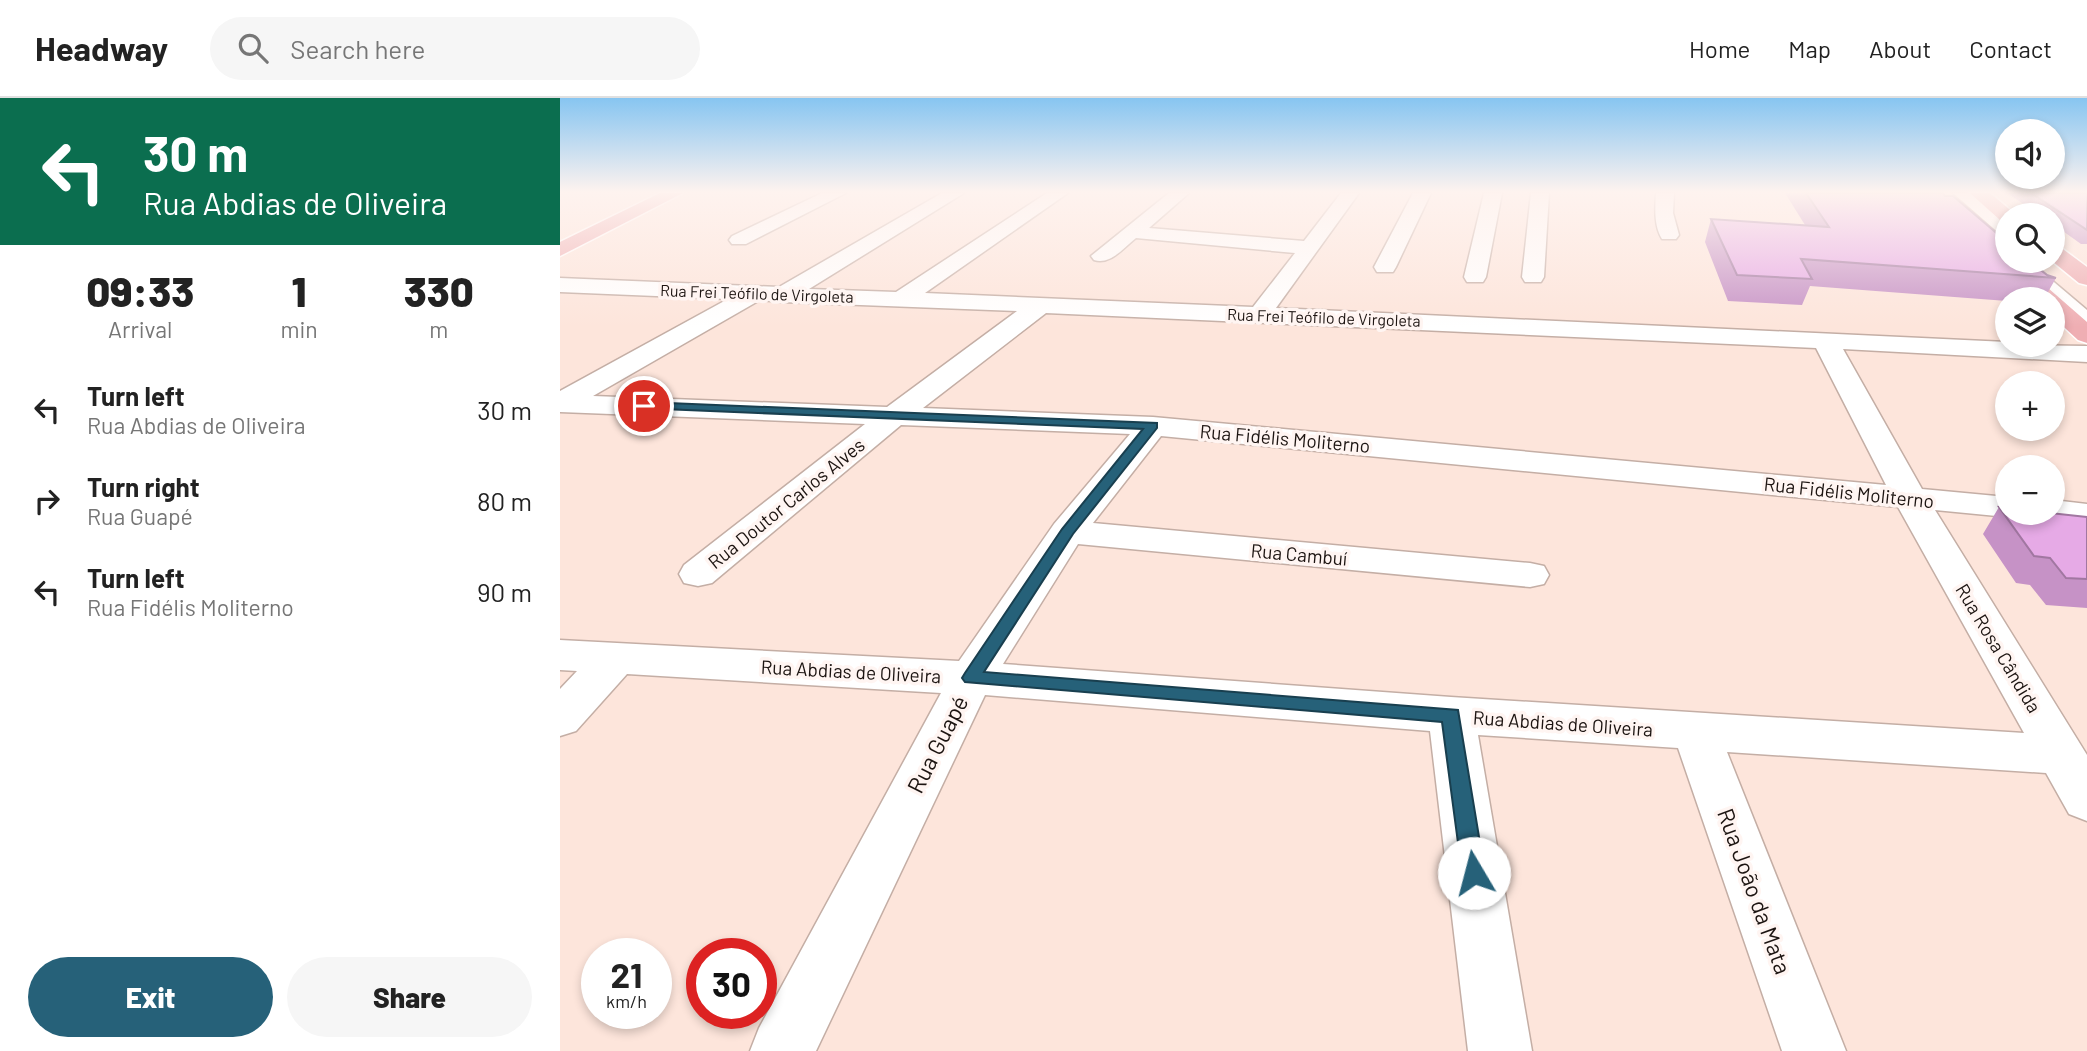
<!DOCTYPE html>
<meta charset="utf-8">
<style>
:root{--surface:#fff;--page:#f6f6f6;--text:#222;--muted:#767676;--line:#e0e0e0;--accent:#266179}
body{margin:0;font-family:Barlow,sans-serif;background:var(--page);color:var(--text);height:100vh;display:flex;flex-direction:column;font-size:26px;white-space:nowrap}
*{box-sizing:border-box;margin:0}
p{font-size:23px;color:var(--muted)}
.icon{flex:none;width:38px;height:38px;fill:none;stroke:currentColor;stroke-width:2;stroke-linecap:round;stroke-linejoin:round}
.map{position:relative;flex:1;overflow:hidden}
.side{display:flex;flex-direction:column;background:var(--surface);width:560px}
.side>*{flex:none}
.top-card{background:#0b6e4f;color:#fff;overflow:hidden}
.buttons{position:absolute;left:1435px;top:21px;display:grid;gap:14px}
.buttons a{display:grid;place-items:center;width:70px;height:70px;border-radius:50%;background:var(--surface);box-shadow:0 4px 10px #0003;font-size:35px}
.speed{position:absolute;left:21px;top:840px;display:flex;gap:14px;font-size:35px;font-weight:700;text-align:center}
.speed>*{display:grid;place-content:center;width:91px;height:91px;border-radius:50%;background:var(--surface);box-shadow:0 4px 10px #0003;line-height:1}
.speed small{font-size:18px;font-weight:400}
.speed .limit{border:10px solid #d22;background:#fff;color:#111}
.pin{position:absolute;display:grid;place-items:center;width:60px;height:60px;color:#fff;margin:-30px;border:4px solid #fff;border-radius:50%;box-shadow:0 2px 7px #0007}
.me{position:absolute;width:77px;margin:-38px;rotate:352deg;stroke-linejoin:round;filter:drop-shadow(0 0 5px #0008)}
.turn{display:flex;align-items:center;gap:24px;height:147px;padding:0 28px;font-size:32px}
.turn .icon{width:91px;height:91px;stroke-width:2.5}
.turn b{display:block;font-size:49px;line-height:60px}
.eta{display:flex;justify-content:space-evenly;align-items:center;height:119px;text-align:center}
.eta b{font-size:42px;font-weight:800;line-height:49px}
.action{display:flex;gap:14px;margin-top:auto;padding:14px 28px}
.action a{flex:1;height:80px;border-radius:42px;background:var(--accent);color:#fff;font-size:28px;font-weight:800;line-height:80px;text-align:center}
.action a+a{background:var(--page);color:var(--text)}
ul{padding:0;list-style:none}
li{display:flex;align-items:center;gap:21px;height:91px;padding:0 28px}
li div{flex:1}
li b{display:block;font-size:26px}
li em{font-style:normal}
header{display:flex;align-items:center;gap:42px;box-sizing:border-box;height:98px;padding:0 35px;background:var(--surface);border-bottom:2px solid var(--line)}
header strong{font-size:33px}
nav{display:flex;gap:38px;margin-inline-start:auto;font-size:24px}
.search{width:490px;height:63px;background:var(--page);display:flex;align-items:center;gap:18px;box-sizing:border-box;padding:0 24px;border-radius:38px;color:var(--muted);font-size:26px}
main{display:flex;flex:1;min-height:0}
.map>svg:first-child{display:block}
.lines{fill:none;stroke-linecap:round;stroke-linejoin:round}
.minor-casing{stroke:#c4aea5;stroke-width:3}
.major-casing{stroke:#fff;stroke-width:3}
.minor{fill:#fff;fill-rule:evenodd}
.major{fill:#efaeb3;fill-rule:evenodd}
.wall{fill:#c692c6}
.building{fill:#e6aae6;stroke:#a177a1;stroke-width:2}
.route{fill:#266179;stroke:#193f4f;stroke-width:2}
.labels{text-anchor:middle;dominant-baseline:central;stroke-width:7;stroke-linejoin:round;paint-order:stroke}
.far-street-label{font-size:16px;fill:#1c1411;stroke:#fff5f2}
.street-label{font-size:19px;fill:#1c1411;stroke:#fff5f2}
.near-street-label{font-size:23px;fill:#1c1411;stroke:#fff5f2}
</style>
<header>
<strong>Headway</strong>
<div class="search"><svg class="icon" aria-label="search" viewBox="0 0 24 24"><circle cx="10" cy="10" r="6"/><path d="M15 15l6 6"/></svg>Search here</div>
<nav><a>Home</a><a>Map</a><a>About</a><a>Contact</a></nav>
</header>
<main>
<section class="side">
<div class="top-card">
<div class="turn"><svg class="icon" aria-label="left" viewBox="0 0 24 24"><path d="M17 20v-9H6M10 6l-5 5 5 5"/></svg><div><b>30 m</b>Rua Abdias de Oliveira</div></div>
</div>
<div class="eta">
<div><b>09:33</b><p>Arrival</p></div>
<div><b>1</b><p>min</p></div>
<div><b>330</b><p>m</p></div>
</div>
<ul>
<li><svg class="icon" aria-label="left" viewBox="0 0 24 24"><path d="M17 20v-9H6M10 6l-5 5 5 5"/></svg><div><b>Turn left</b><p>Rua Abdias de Oliveira</p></div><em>30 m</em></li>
<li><svg class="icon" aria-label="right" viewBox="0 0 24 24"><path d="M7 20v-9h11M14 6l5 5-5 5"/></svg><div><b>Turn right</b><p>Rua Guapé</p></div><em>80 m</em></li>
<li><svg class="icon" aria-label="left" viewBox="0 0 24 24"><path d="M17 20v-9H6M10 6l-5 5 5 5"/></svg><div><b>Turn left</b><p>Rua Fidélis Moliterno</p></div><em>90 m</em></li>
</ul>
<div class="action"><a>Exit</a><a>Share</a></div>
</section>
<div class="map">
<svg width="1527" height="953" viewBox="0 0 1527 953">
<rect width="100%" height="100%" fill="#fde5db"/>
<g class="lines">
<defs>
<path id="minor" d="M262,95H286L186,146H172L169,142L172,138Z
M382,95H404L249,191L336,194L487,95H508L365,195L693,209L735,155L576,140C563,150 551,167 534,162L531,158L609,95H629L589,130L744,143L781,95H799L716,210L1447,244V247L1527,248V264L1283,251L1362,391L1447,399V415H1460L1447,419L1375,412L1527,657V723L1509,716L1486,675L1167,654L1286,953H1222L1118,650L918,637L972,953H908L870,633L425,597L256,953H190L199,930L381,595L67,576L16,633L0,638V591L17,573L0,572V542L399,563L494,426L570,336L341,327L152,485L138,488L124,485L119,476L124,467L305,326L0,314V293L168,201L0,194V180L219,189ZM200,202L222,204L457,213L327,309L33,298ZM486,215L1256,250L1326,387L593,319L363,310ZM601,338L1338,409L1464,635L891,599L443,566L518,446L970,489L984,486L989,477L984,468L970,465L533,425Z
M853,95H871L836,169L833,174H817L814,169Z
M924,95H942L926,179L923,184H907L904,179Z
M971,95H989L984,179L981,184H965L962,179Z
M1096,95H1114L1113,115L1119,137L1116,141H1102C1094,128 1095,111 1096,95Z
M1393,95H1413L1447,123V138L1440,136Z
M1447,160V163H1469L1527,212V231L1518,229L1493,207V201H1487L1448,168L1445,163Z
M1493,402L1527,406V428L1481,420L1477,415H1493Z"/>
<path id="major" d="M100,95H123L0,158V144Z
M1360,95H1380L1447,154V163H1457L1527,224V245L1518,242L1493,219V201H1474Z
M1410,95H1430L1456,117H1447V124L1440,122Z
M1493,147L1500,149L1527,169V187L1519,185L1492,163Z"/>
</defs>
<!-- minor casing -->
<use href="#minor" class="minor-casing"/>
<!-- major casing -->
<use href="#major" class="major-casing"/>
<!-- minor -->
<use href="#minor" class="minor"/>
<!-- major -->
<use href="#major" class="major"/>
</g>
<!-- wall -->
<path class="wall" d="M1225,95H1383L1487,177L1496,180L1484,201H1447V203L1250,188L1242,207L1168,203L1145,144L1151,121L1245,127Z
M1447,95H1527V146H1521L1493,126V117H1480Z
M1439,409L1527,419V510L1486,507L1470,487L1456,485L1423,436Z"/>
<!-- building -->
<path class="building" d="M1246,95H1383L1385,98H1393L1447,144V163H1470L1487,177L1496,180L1241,161L1252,181L1177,177L1151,121L1269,129Z
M1471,95H1527V132Z
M1439,409L1447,410V415H1490L1527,419V481L1506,480L1490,460L1474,458Z"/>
<!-- sky -->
<linearGradient id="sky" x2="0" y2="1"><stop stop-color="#87c5f1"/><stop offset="0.41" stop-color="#fef3ef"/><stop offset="1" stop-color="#fef3ef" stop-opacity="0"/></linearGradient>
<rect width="1527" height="229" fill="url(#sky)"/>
<!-- route -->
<path class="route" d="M84,304L597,325V330L513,436L424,574L898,612L925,775L922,782L914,785L906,782L902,775L882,624L405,584L402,580L405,575L502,431L583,331L79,310V305Z"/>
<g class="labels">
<!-- far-street labels -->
<g class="far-street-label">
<text transform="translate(197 195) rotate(2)">Rua Frei Teófilo de Virgoleta</text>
<text transform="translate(764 219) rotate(2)">Rua Frei Teófilo de Virgoleta</text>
</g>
<!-- street labels -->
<g class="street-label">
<text transform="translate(725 340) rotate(5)">Rua Fidélis Moliterno</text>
<text transform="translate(1289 394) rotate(6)">Rua Fidélis Moliterno</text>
<text transform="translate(226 405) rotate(-39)">Rua Doutor Carlos Alves</text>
<text transform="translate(739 456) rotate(5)">Rua Cambuí</text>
<text transform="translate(1439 550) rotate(59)">Rua Rosa Cândida</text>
<text transform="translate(291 573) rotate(3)">Rua Abdias de Oliveira</text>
<text transform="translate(1003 625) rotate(4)">Rua Abdias de Oliveira</text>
</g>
<!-- near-street labels -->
<g class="near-street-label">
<text transform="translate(377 646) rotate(-63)">Rua Guapé</text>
<text transform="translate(1195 793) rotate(70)">Rua João da Mata</text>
</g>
</g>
</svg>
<div class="buttons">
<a><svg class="icon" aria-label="sound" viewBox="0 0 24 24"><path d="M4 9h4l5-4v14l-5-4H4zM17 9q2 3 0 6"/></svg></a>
<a><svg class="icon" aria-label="search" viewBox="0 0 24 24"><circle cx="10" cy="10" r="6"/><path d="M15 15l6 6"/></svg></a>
<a><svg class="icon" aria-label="layers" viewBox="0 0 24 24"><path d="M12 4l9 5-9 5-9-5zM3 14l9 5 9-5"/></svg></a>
<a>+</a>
<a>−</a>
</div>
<div class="speed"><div>21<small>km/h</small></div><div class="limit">30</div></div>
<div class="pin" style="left:84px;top:308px;background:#d93025"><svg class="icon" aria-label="arrive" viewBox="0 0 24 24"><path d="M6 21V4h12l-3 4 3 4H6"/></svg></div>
<svg class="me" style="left:914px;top:775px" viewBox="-20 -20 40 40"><circle r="19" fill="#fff"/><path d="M0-13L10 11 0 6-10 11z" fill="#266179"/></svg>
</div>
</main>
